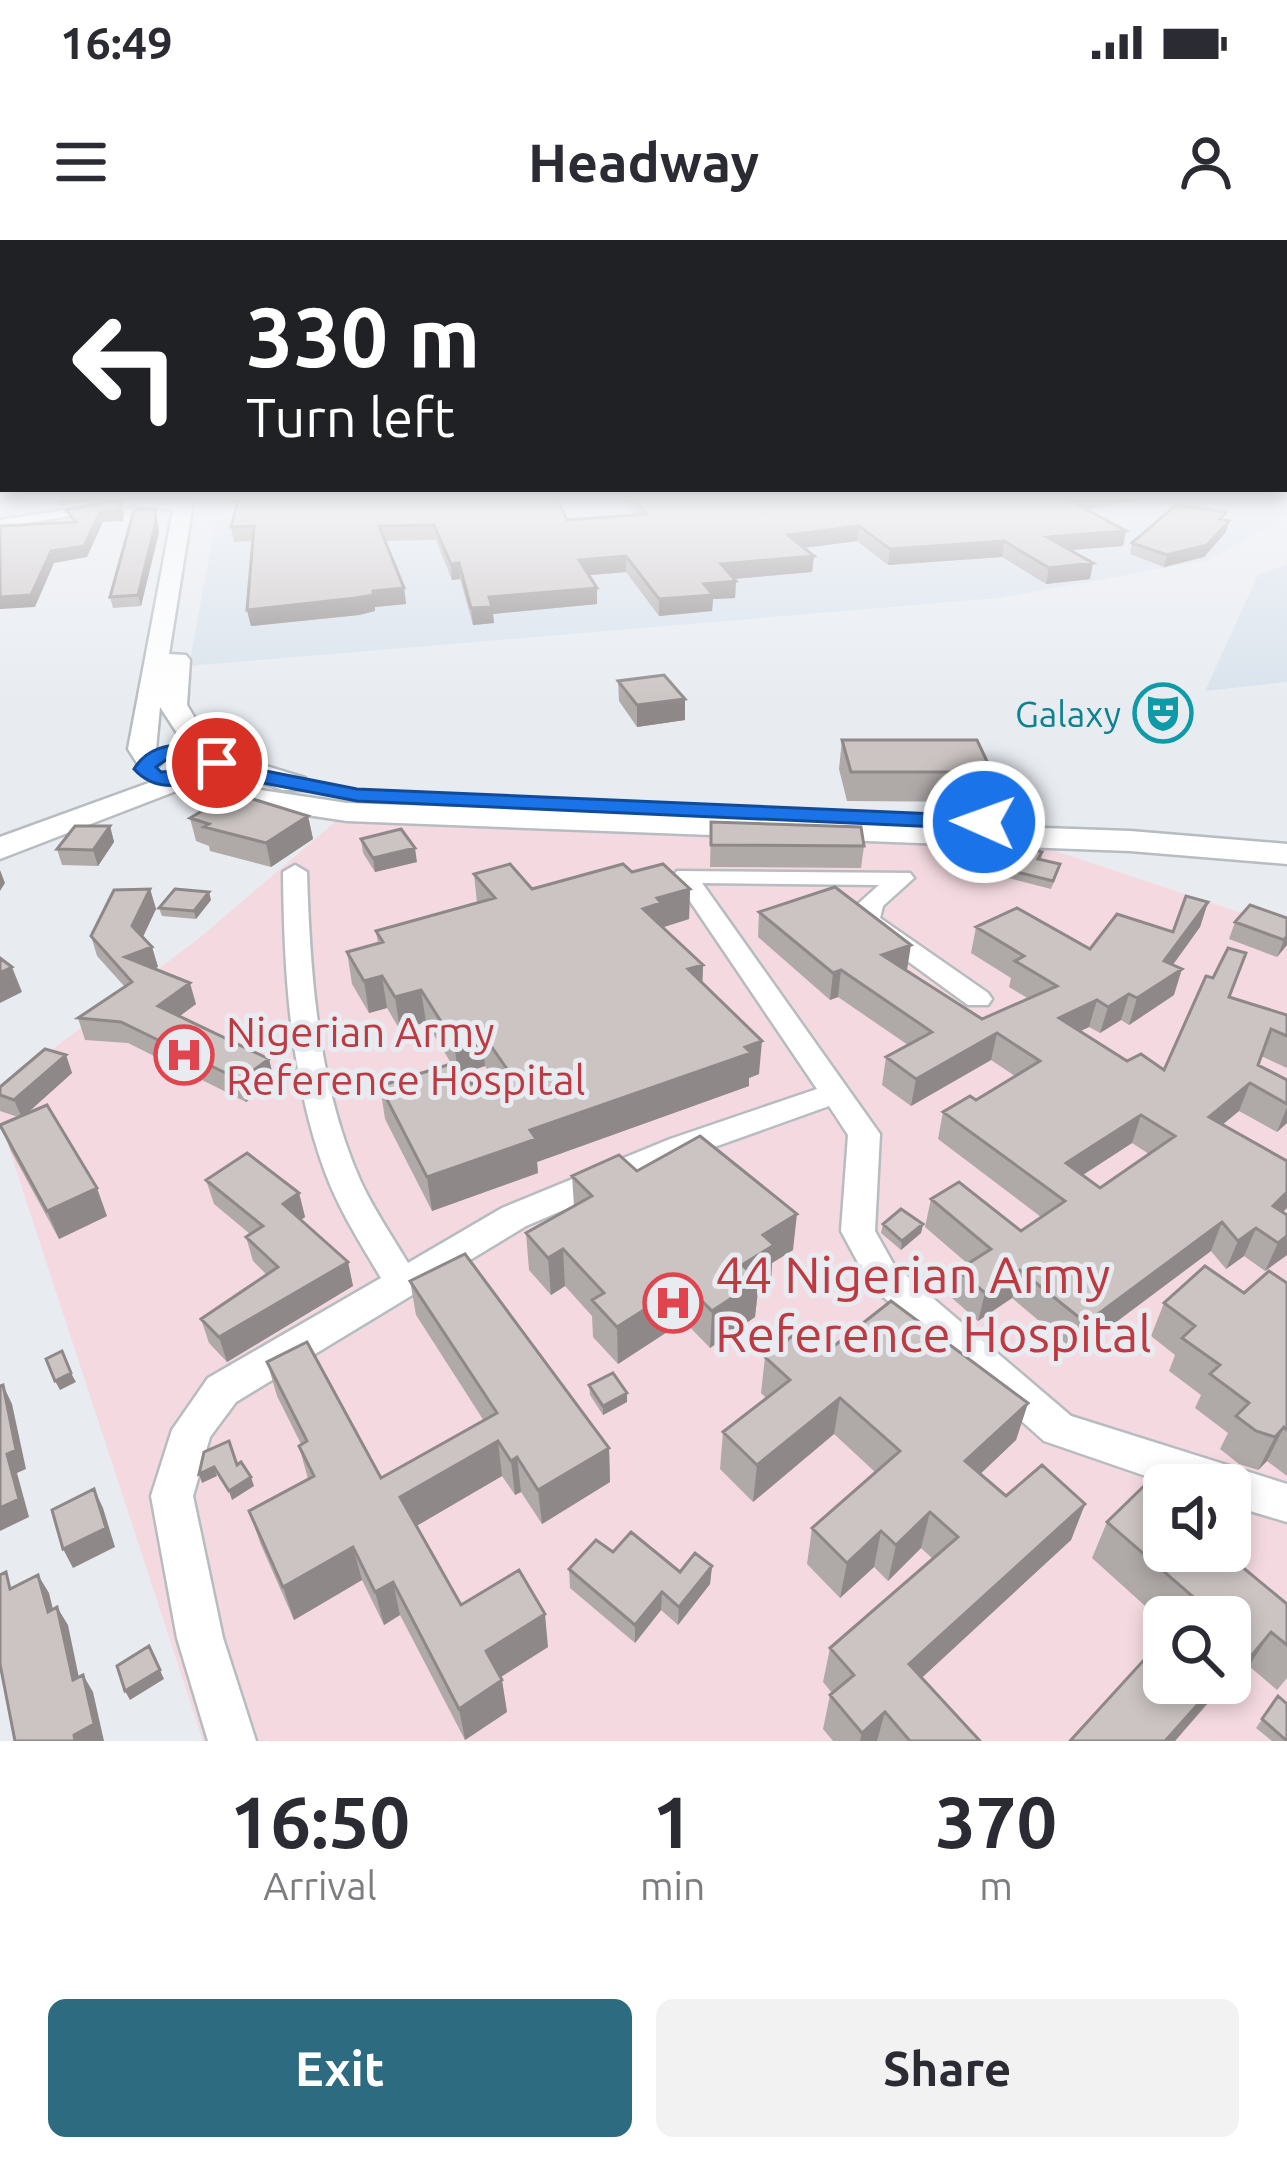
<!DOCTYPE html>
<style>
:root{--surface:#fff;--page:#f2f2f3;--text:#2b2b33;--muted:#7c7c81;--accent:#2c6b80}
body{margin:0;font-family:Ubuntu,sans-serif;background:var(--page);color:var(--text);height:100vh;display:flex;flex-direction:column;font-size:45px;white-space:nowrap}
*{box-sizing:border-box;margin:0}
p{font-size:39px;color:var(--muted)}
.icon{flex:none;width:66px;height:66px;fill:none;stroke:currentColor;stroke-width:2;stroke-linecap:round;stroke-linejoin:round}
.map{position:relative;height:1501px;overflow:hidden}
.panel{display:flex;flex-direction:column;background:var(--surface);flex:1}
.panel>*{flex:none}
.hud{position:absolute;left:0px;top:0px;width:1287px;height:252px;box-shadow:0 6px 18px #0003;background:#202124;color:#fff;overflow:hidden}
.tools{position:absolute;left:1143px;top:1224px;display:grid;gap:24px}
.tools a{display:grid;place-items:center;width:108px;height:108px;border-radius:18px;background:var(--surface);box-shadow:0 6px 18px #0003;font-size:60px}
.pin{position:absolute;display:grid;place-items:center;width:102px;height:102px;color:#fff;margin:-51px;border:6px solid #fff;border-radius:50%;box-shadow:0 3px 12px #0007}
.me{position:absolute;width:132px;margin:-66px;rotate:272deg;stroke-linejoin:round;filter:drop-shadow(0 0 9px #0008)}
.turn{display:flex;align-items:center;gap:42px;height:252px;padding:0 48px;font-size:54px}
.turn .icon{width:156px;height:156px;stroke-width:2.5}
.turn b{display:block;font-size:84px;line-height:102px}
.eta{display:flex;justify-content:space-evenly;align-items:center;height:204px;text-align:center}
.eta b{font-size:72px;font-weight:700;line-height:84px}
.primary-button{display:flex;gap:24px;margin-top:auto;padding:24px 48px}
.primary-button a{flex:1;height:138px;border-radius:18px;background:var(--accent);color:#fff;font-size:48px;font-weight:700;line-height:138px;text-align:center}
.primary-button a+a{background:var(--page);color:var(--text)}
.status{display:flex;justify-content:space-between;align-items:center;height:84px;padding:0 60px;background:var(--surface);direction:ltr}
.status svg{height:33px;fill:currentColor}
header{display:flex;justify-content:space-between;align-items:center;height:156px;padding:0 48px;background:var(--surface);font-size:54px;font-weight:700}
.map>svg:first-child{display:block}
.built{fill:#d8e2ec}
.medical{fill:#f4dae0;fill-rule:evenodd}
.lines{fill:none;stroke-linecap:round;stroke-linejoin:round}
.street-casing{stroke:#b7bcc0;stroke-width:5}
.secondary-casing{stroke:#b7bcc0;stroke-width:5}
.street{fill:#fff;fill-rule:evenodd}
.secondary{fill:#fff;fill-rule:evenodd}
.wall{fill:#afa9a8;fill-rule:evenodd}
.shaded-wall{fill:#8e8988}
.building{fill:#cbc4c3;stroke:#8e8988;stroke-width:3;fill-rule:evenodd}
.route{fill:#1a73e8;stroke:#114b97;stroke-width:3;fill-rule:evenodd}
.labels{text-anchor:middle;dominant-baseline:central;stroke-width:10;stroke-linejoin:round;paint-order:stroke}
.far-culture-label{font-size:36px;fill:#0d838f;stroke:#e8ecf1;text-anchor:end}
.health-label{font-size:42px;fill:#be3a42;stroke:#e8ecf1;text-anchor:start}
.near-health-label{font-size:51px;fill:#be3a42;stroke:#e8ecf1;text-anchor:start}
</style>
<div class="status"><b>16:49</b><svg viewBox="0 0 49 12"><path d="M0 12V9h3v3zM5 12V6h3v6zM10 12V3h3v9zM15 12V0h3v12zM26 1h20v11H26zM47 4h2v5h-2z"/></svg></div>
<header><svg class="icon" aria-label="menu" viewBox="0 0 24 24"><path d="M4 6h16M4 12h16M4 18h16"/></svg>Headway<svg class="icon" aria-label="person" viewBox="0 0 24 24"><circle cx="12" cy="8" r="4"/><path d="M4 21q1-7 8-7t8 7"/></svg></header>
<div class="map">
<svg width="1287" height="1501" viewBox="0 0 1287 1501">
<rect width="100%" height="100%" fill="#e8ecf1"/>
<!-- built -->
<path class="built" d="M436,257H1287V277L1209,320L998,358L189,426L216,278Z
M1287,324V442L1205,451L1258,335Z"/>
<!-- medical -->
<path class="medical" d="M335,582L1038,605L1287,688V1501H203L0,881V849L198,699ZM1164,1245H1230V1311H1164ZM1164,1377H1230V1443H1164Z"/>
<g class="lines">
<defs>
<path id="street" d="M149,257H177L0,288V280Z
M295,625L307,632C310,736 318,846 361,942C374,970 392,996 408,1023L502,968L670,899L817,849L673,636L677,631L910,633L914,638L883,666L880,678L988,753L992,759L988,765H968L858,685L855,680L859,663L879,645L702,643L880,894L875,991L894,1025L1071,1176L1287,1244V1282L1230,1265V1245H1172L1044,1201L870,1045L841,991L848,895L829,866L692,915L526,986L236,1162L210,1197L193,1256L223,1398L256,1501H208L177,1398L151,1256L172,1190L208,1138L381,1038C361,1004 339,970 325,932C290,836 284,734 283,632Z"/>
<path id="secondary" d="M138,257H194L169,414L186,415L190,420L187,465L214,510L305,538L309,544L305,550H283L208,524L205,516L191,514L160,467L156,509L164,520L159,526H139L128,509L173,270L136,265Z
M187,529L228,545L347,563L1130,591L1287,604V624L1130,611L347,581L221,562L184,548L0,619V597Z"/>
</defs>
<!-- street casing -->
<use href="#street" class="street-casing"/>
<!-- secondary casing -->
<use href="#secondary" class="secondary-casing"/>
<!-- street -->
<use href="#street" class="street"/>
<!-- secondary -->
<use href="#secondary" class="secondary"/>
</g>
<!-- wall -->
<path class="wall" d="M230,257H572L557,259L567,280L635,274L620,257H1157L1088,270L1126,291L1123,306L1070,310L1090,339L1046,344L1002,317L888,325L857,301L803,308L814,316L812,332L734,339L736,341L735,358L713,359L712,371L659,376L626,332L589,335L597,364L493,374L494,383L473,385L460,339L452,340L436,300L385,301L404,348L406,364L375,367V371L359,375L251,386L247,370L253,301L234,302L231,287L236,268Z
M155,269L159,292L141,366L113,368L110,357Z
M1224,280L1229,281L1226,292L1204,317L1164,327L1130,314L1132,303Z
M618,441L685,459V480L637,487L619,461Z
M842,500L992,532L987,562L847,561L839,529Z
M308,576L313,599L271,627L210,611L209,606L196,601L190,578Z
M711,582L864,606L861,628L710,627Z
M110,586L114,602L98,626L62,625L57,609Z
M361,599L417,622L375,632L363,613Z
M1042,612L1041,620L1058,632L1051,649L1004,637L1005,629Z
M632,632L690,649L689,679L663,687L703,725L702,743L759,834L749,838V846L537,922L538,933L432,971L385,879L380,846L451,823L426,782L400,790L387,768L369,773L352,744L347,712L378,703L376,691L477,663L474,634L532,649ZM485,826L493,838L471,844L464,833Z
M150,649L156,669L143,697L152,707L158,727L154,729L196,764L179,776L269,819L274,840L246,862L128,803L85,800L78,778L125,747L97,716L91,696Z
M211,660L196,679L162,676L159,668Z
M1208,662L1200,687L1173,725L1174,755L1129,785L1121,780L1100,793L1089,787L1080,791L1127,821L1164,830L1230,758L1287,775V828L1261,816L1258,825L1287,840V883L1277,892L1239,871L1223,884L1287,921V968L1283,972L1287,1015L1265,1031L1244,1016L1226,1029L1211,1011L1076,1112L1012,1058L978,1081L952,1058L958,1030L968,1024L925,987L931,959L1021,991L1041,977L938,899L943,872L976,860L1015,836L991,820L911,866L882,845L886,817L908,805L838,757L830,760L758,697L759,672L907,731L982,779L1029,759L1009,747L1011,738L971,713L976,687L1090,709L1173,692ZM1132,903L1149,914L1100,948L1083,935Z
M1287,678V705L1277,717L1229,699L1235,682Z
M66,815L72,833L27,873L107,976L59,999L11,911L0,884L18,877L0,871V847Z
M637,931L793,1010L772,1023L771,1041L758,1050L755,1077L710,1108L684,1081L618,1124L593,1097L592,1076L565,1046L551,1055L529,1030L526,993L574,966L572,936Z
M206,940L299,953L305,977L301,980L348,1022L353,1046L227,1122L209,1103L201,1079L267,1035L253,1021L246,997L250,994L214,964Z
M883,984H923L921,993L901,1010L881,993Z
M410,1041L609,1208L610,1242L542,1284L521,1252L515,1255L502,1236L416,1286L461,1365L548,1407L501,1437L507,1472L465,1500L400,1375L384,1385L362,1340L294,1380L261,1305L249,1271L308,1239L299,1206L301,1204L277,1156L267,1122L381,1238L484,1181L416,1075Z
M1287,1043V1236L1267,1221L1258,1230L1239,1224L1220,1209L1228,1193L1195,1168L1201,1155L1169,1131L1175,1115L1151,1096L1164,1063L1244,1053Z
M834,1106L1028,1163L1016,1200L980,1234L1006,1256L1085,1264L1071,1300L922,1437L980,1501H833L823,1489L830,1455L832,1453L823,1442L830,1408L933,1319L921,1308L888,1341L874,1327L840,1358L807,1324L812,1288L875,1232L834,1194L753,1262L720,1229L723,1192L766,1158L761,1153L765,1117Z
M589,1145L627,1162L603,1175L590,1155Z
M1107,1282L1287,1364V1438L1277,1450L1249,1426L1225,1455L1220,1450L1175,1501H1070L1164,1443H1230V1377H1164V1383L1092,1318Z
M613,1312L680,1332L712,1326L710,1344L678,1385L661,1370L635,1403L570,1348L569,1329Z
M1278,1456L1287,1501H1272L1256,1488Z"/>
<!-- shaded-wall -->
<path class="shaded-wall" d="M56,257H122L59,266Z
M1087,257H1157L1094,267L1070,276L1073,262Z
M121,260L124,271L123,281L103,282L87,317L54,323L35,367L0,369V357L100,272Z
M155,269L159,292L141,366L138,355Z
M1229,281L1226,292L1204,317L1164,327L1167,315Z
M859,286L857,301L787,310L788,295Z
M1126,291L1123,306L1044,312L1047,297Z
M1004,301L1002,317L888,325L890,309Z
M626,316V332L580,336L579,320Z
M814,316L812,332L720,340L721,324Z
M459,323L460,339L452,340L451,324Z
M1093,323L1090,339L1046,344L1049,328Z
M736,341L735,358L713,359L712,371L659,376V359L704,344Z
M404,348L406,364L375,367V371L359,375L251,386L247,370Z
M597,348V364L493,374L494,383L473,385L471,368L489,357Z
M685,459V480L637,487V465Z
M308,576L313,599L271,627L266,603Z
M110,586L114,602L98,626L93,610Z
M415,608L417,622L375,632L373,618Z
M0,630L5,643L0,651Z
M150,649L156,669L138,707L132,686Z
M690,649L689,679L661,688L643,669L657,658Z
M209,652L211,660L196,679L194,671Z
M1208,662L1200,687L1158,745L1182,729L1174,755L1129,785L1137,758Z
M1287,696V705L1277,717L1284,700Z
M911,705L907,730L882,715Z
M152,707L158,727L131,738L125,717Z
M703,725L702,757L688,729Z
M12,727L22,752L0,763V733Z
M841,730L838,757L830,760L833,733Z
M382,736L387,768L369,773L364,741Z
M190,743L196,764L164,788L158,766Z
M421,750L426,782L400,790L395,757Z
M1129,754L1121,780L1100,793L1108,767Z
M1097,760L1089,787L1052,805L1059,778Z
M482,793L485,826L458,835L454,802Z
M997,793L991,820L911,866L916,839Z
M762,801L759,834L749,838V846L537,922L538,933L432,971L427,937L530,890Z
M66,815L72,833L22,878L14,860Z
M269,819L274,840L246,862L240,840Z
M1250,843L1239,871L1199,904L1209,877Z
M1287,867V883L1277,892Z
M1141,875L1132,903L1058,951L1066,923Z
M97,948L107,976L59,999L47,971Z
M1287,952V968L1260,994L1273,966Z
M299,953L305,977L289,988L283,964Z
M797,974L793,1010L772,1023L771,1041L758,1050L755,1077L710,1108L712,1071L763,995Z
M1222,982L1211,1011L1076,1112L1086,1083Z
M923,984L921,993L901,1010L902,1001Z
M1256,988L1244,1016L1226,1029L1238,1001Z
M1287,996V1015L1265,1031L1278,1003Z
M563,1009L565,1046L551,1055L548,1018Z
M348,1022L353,1046L227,1122L219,1097Z
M1020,1030L1012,1058L978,1081L985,1053Z
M685,1044L684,1081L618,1124L617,1087Z
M71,1133L76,1142L60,1150L55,1141Z
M3,1145L12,1164L26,1229L17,1233L29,1277L0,1291V1268L7,1214Z
M627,1153V1162L603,1175V1166Z
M840,1158L834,1194L753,1262L757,1225Z
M1028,1163L1016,1200L955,1258L965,1221Z
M1284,1187L1267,1221L1258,1230L1275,1197Z
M498,1201L502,1236L408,1291L400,1257Z
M609,1208L610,1242L542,1284L538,1250Z
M517,1217L521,1252L515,1255L511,1221Z
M214,1227L217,1236L202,1243L199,1234Z
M251,1237L254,1246L232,1260L229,1251Z
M94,1249L103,1268L115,1307L73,1328L63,1309Z
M1085,1264L1071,1300L900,1458L909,1424Z
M930,1272L921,1308L888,1341L896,1305Z
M881,1291L874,1327L840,1358L847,1323Z
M353,1307L362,1340L294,1380L283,1347Z
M712,1326L710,1344L678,1385L679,1367Z
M38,1335L49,1353L58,1390L48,1372Z
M393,1342L400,1375L384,1385L375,1352Z
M662,1352L661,1370L635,1403V1385Z
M57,1367L68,1385L83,1457L73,1440Z
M545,1374L548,1407L491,1443L486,1411Z
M1271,1392L1249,1426L1225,1455L1247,1421Z
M149,1406L164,1439L130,1460L125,1451Z
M83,1435L93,1452L104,1501H75L74,1495Z
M502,1440L507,1472L465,1500L459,1469Z
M1217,1443H1224L1175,1501H1165Z
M885,1472L877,1501H860L862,1493Z"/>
<!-- building -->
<path class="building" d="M236,257H556L567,280L646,274L632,257H1087L1073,262L1126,291L1047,297L1093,323L1049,328L1004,301L890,309L859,286L788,295L814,316L721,324L736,341L704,344L713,355L659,359L626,316L579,320L597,348L489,357L492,367L471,368L459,323L451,324L434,285L379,286L404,348L373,351V355L356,358L247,370L254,286L231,287L238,261Z
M121,260L120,270L100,272L84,306L51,311L31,355L0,357V286L76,282L66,270Z
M1176,265L1226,272L1220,279L1229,281L1207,305L1167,315L1132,303Z
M155,269L156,282L138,355L110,357L134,270Z
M664,435L685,459L637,465L618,441Z
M842,500H977L992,532H851Z
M233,553L308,576L266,603L204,587L209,584L190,578Z
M711,582L861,587L864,606L711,605Z
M75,586H110L93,610L57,609Z
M401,589L415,608L373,618L361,599Z
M1019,606L1042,612L1038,619L1060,624L1053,641L1005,629Z
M510,624L532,649L623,624L632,632L663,624L690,649L657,658L661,663L643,669L703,725L688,729L762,801L745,807L751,813L530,890L536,899L427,937L380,846L457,822L471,844L509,832L482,793L454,802L421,750L395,757L382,736L364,741L347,712L383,702L376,691L495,658L474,634Z
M835,647L911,705L882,715L982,779L1057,746L1015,721L1024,716L976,687L1017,668L1090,709L1117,674L1173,692L1186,656L1208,662L1164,721L1182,729L1137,758L1129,754L1108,767L1097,760L1059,778L1127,821L1141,814L1164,830L1206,736L1213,738L1228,708L1246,713L1229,757L1287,775V796L1271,789L1258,825L1287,840V864L1250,843L1209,877L1287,921V952L1273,966L1287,975V996L1278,1003L1256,988L1238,1001L1222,982L1086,1083L1020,1030L985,1053L958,1030L991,1009L931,959L959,942L1021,991L1065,961L943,872L970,856L976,860L1040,821L997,793L916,839L886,817L932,792L841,730L833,733L759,672ZM1141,875L1175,896L1100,948L1066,923Z
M150,649L132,686L152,707L125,717L190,743L158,766L269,819L240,840L121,782L78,778L132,742L91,696L114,650Z
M175,649L209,652L194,671L159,668Z
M1250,665L1287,678V696L1284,700L1235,682Z
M0,718L12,727L0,733Z
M45,809L66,815L14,860L0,855V847Z
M47,865L97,948L47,971L0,885Z
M700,896L797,974L763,995L774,1005L742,1025L759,1040L712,1071L685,1044L617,1087L592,1060L604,1053L563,1009L548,1018L526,993L592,956L572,936L619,915L637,931Z
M247,913L299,953L283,964L348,1022L219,1097L201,1079L278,1027L246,997L263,986L206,940Z
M901,969L923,984L902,1001L883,984Z
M465,1014L609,1208L538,1250L517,1217L511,1221L498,1201L400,1257L461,1365L519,1330L545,1374L486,1411L502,1440L459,1469L393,1342L375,1352L353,1307L283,1347L249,1271L314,1236L299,1206L307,1201L267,1122L307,1102L381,1238L497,1173L410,1041Z
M1205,1026L1244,1053L1269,1031L1287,1043V1190L1284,1187L1275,1197L1256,1191L1236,1176L1249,1163L1210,1134L1220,1125L1182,1098L1195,1086L1164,1063Z
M891,1061L1028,1163L965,1221L1006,1256L1042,1225L1085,1264L909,1424L980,1501H910L885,1472L862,1493L830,1455L854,1435L830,1408L958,1297L930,1272L896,1305L881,1291L847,1323L812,1288L900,1211L840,1158L757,1225L723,1192L790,1140L765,1117L808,1084L834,1106Z
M62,1111L71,1133L55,1141L46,1119Z
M613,1133L627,1153L603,1166L589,1145Z
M3,1145L16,1210L7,1214L19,1259L0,1268V1146Z
M229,1201L237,1225L241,1222L251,1237L229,1251L214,1227L199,1234L204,1212Z
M1144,1246L1164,1262V1311H1223L1287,1364V1405L1271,1392L1247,1421L1241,1415L1230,1428V1377H1183L1198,1361L1107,1282Z
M94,1249L106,1288L63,1309L52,1270Z
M631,1292L680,1332L695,1313L712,1326L679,1367L662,1352L635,1385L569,1329L596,1300L613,1312Z
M6,1332L10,1349L38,1335L48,1372L57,1367L73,1440L83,1435L94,1484L74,1495L75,1501H15L0,1424V1335Z
M1164,1398V1443H1217L1165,1501H1070Z
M149,1406L160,1430L125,1451L117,1426Z
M1278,1456L1287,1464V1501L1262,1479Z"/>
<!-- sky -->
<linearGradient id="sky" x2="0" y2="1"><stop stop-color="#74c5ee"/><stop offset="0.55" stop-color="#f5f6f9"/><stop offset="1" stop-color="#f5f6f9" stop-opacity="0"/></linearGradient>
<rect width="1287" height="467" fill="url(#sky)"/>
<!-- route -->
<path class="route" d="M200,502L266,531L357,549L984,576L995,582L984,589L357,561L253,541L224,527C197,546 158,556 134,529C149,504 174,505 200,502ZM198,515L208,519L193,530L161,532L156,527L170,517Z"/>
<!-- icons -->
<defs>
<symbol id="theatre-ring" viewBox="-11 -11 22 22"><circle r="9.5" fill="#e8ecf1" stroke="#0f9aa8" stroke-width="1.5"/><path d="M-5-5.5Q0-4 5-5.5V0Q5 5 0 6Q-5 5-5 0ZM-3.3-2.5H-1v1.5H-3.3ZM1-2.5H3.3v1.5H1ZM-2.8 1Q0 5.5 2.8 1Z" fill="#0f9aa8"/></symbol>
<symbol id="hospital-ring" viewBox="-11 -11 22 22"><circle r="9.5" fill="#e8ecf1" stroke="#e0444e" stroke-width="1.5"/><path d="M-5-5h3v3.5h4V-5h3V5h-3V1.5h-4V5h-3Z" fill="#e0444e"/></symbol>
</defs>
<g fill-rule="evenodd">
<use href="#theatre-ring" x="1130" y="440" width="66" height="66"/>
<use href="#hospital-ring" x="151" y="782" width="66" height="66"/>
<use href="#hospital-ring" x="640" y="1030" width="66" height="66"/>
</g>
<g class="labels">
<!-- far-culture labels -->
<g class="far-culture-label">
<text x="1121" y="473">Galaxy</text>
</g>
<!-- health labels -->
<g class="health-label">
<text x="226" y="791">Nigerian Army<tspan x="226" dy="48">Reference Hospital</tspan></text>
</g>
<!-- near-health labels -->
<g class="near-health-label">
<text x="715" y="1034">44 Nigerian Army<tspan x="715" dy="59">Reference Hospital</tspan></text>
</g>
</g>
</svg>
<div class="tools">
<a><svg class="icon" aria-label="sound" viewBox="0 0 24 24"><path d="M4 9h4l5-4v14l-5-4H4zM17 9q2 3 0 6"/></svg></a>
<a><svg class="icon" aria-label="search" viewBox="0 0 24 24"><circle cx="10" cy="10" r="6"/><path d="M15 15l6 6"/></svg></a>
</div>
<div class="pin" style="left:217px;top:523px;background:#d93025"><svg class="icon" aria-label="arrive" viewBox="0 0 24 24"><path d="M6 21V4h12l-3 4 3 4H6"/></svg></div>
<svg class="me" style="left:984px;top:582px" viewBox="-20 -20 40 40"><circle r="17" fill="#1a73e8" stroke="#fff" stroke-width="3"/><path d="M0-11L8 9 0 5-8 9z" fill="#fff"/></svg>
<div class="hud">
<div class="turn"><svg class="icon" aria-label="left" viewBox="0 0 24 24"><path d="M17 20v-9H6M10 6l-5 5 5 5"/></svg><div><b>330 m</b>Turn left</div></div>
</div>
</div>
<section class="panel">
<div class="eta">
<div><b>16:50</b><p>Arrival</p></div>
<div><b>1</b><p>min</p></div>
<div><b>370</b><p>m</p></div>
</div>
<div class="primary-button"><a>Exit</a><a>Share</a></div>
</section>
